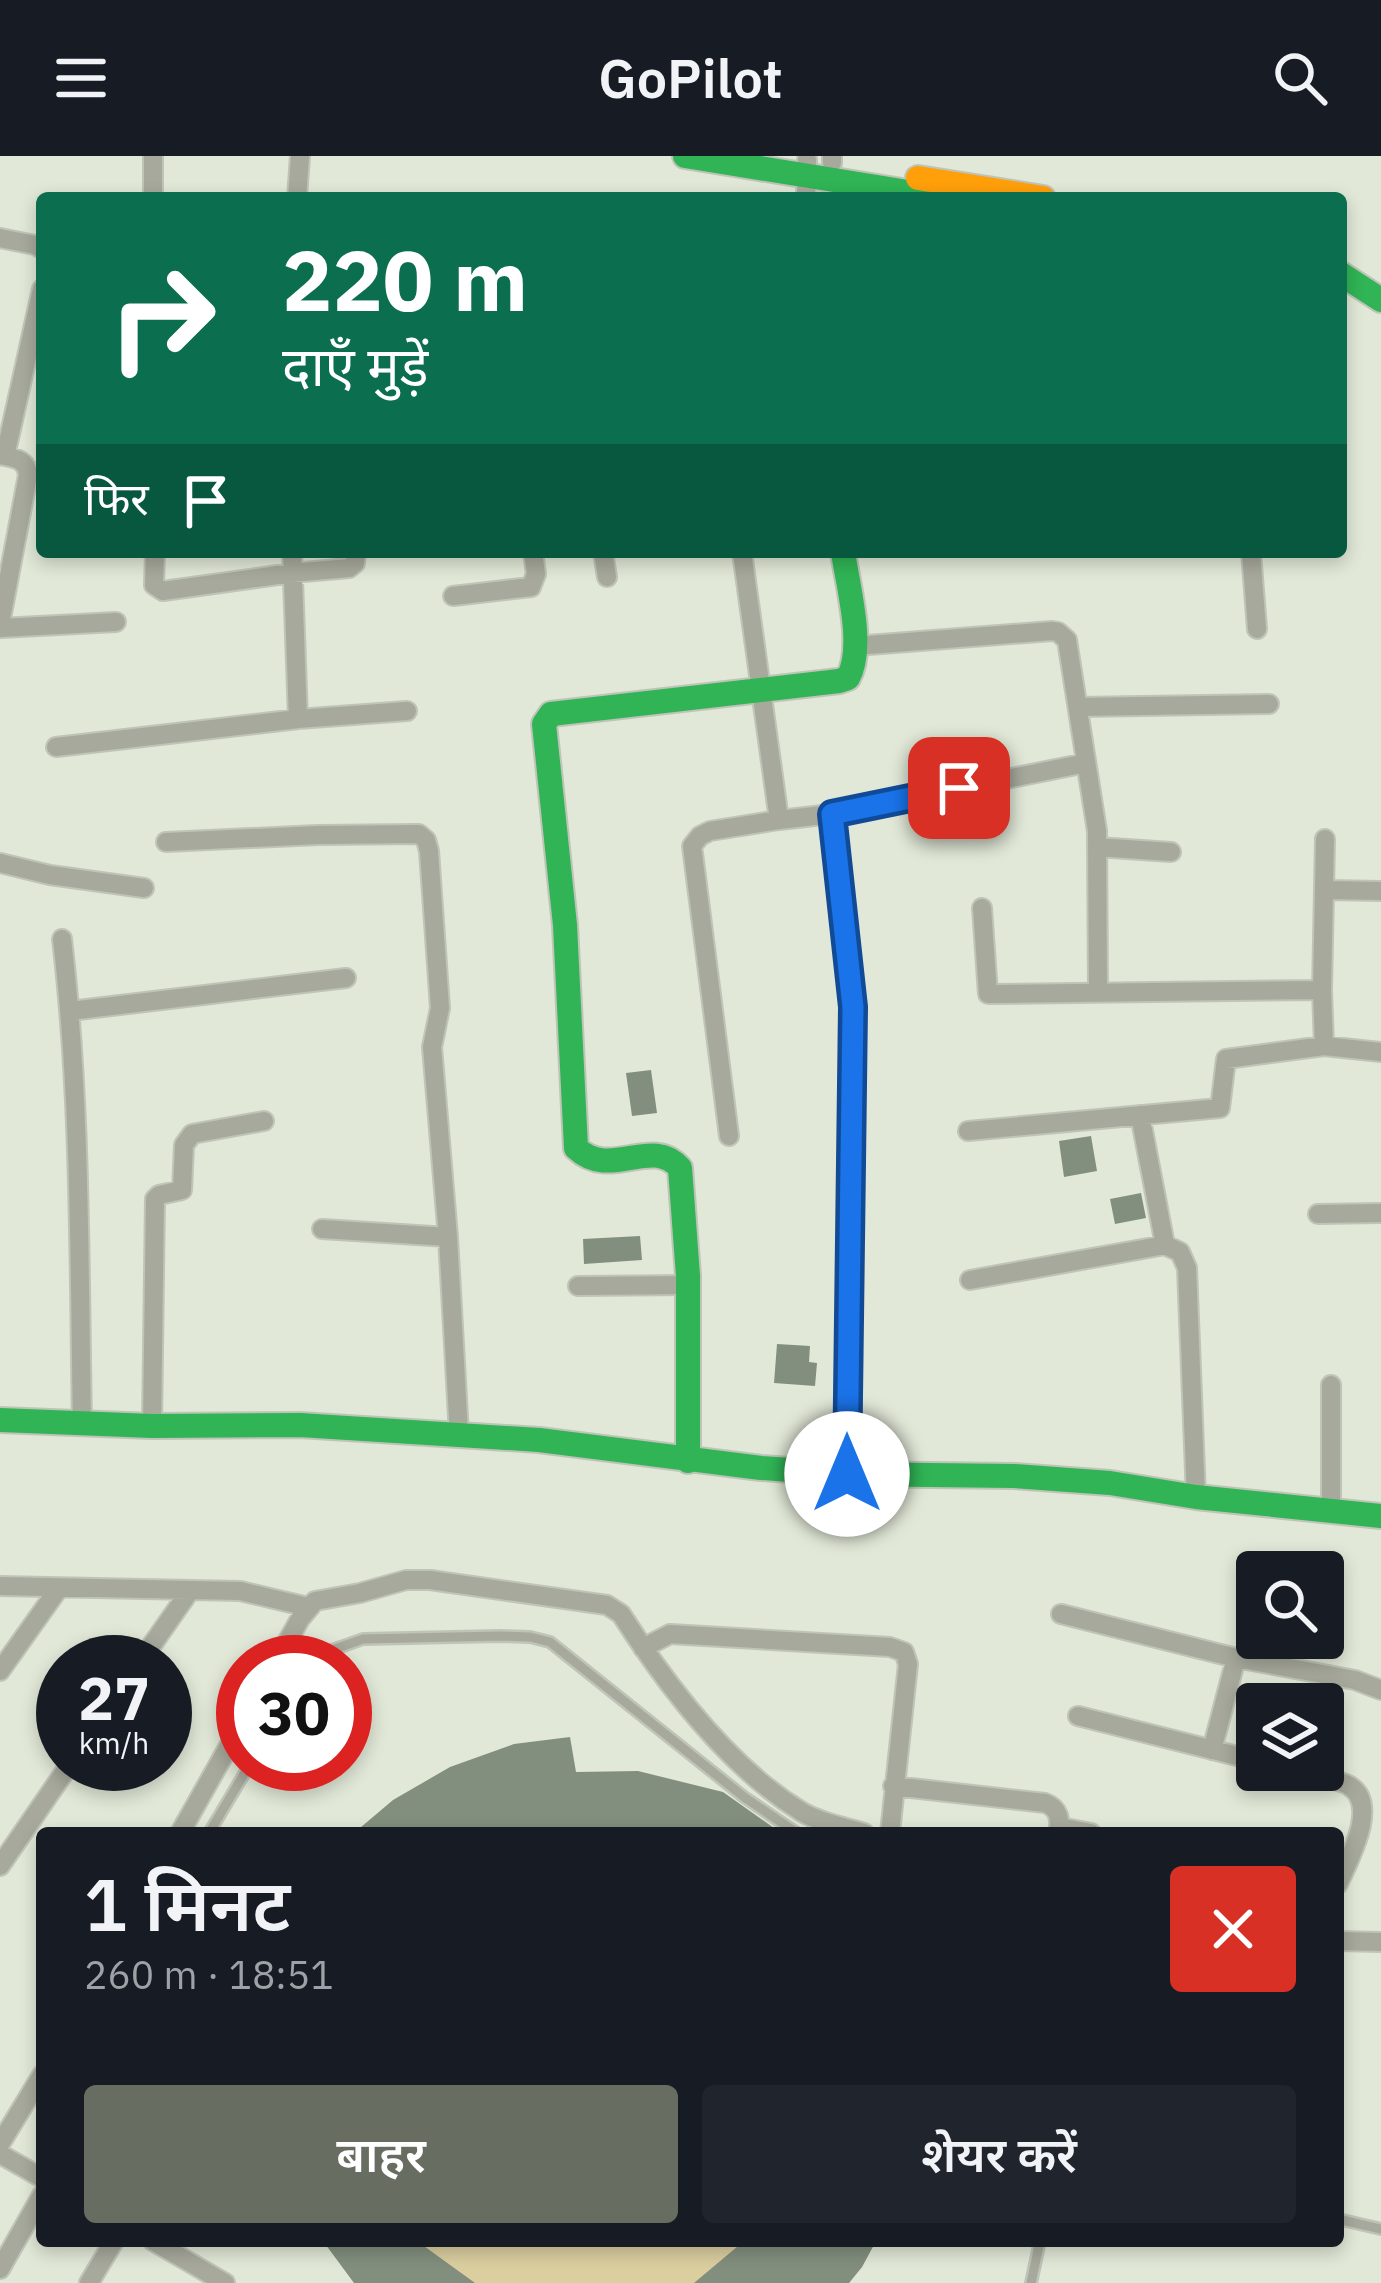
<!DOCTYPE html>
<html lang="hi">
<meta charset="utf-8">
<style>
:root{--surface:#171b24;--page:#20242c;--text:#f1f3f6;--muted:#9ea1a6;--accent:#676d60}
body{margin:0;font-family:"IBM Plex Sans","Noto Sans Devanagari",sans-serif;background:var(--page);color:var(--text);height:100vh;display:flex;flex-direction:column;font-size:45px;white-space:nowrap}
*{box-sizing:border-box;margin:0}
p{font-size:39px;color:var(--muted)}
.icon{flex:none;width:66px;height:66px;fill:none;stroke:currentColor;stroke-width:2;stroke-linecap:round;stroke-linejoin:round}
.map{position:relative;flex:1;overflow:hidden}
.side{position:absolute;left:36px;top:1671px;width:1308px;height:420px;display:flex;flex-direction:column;background:var(--surface);border-radius:12px;box-shadow:0 6px 18px #0003}
.side>*{flex:none}
.guide{position:absolute;left:36px;top:36px;width:1311px;height:366px;border-radius:12px;box-shadow:0 6px 18px #0003;background:#0b6e4f;color:#fff;overflow:hidden}
.buttons{position:absolute;left:1236px;top:1395px;display:grid;gap:24px}
.buttons a{display:grid;place-items:center;width:108px;height:108px;border-radius:12px;background:var(--surface);box-shadow:0 6px 18px #0003;font-size:60px}
.speed{position:absolute;left:36px;top:1479px;display:flex;gap:24px;font-size:60px;font-weight:700;text-align:center}
.speed>*{display:grid;place-content:center;width:156px;height:156px;border-radius:50%;background:var(--surface);box-shadow:0 6px 18px #0003;line-height:1}
.speed small{font-size:30px;font-weight:400}
.speed .limit{border:18px solid #d22;background:#fff;color:#111}
.pin{position:absolute;display:grid;place-items:center;width:102px;height:102px;color:#fff;margin:-51px;border-radius:24px;box-shadow:0 6px 18px #0006}
.me{position:absolute;width:132px;margin:-66px;rotate:0deg;stroke-linejoin:round;filter:drop-shadow(0 0 9px #0008)}
.turn{display:flex;align-items:center;gap:42px;height:252px;padding:0 48px;font-size:54px}
.turn .icon{width:156px;height:156px;stroke-width:2.5}
.turn b{display:block;font-size:84px;line-height:102px}
.then{display:flex;align-items:center;height:114px;padding:0 48px;background:#0003;gap:24px;font-size:45px}
.round{display:grid;place-items:center;flex:none;width:126px;height:126px;border-radius:12px;background:var(--page)}
.summary{display:flex;align-items:center;justify-content:space-between;height:204px;padding:0 48px}
h1{font-size:72px;font-weight:600;line-height:90px}
.cta{display:flex;gap:24px;margin-top:auto;padding:24px 48px}
.cta a{flex:1;height:138px;border-radius:12px;background:var(--accent);color:#fff;font-size:48px;font-weight:600;line-height:138px;text-align:center}
.cta a+a{background:var(--page);color:var(--text)}
header{display:flex;justify-content:space-between;align-items:center;height:156px;padding:0 48px;background:var(--surface);font-size:54px;font-weight:600}
.map>svg:first-child{display:block}
.grass{fill:#dbce9f}
.building{fill:#828f7e}
.lines{fill:none;stroke-linecap:round;stroke-linejoin:round}
.lane-casing{stroke:#bfc4b8;stroke-width:14}
.street-casing{stroke:#bfc4b8;stroke-width:22}
.fast-casing{stroke:#bfc4b8;stroke-width:28}
.slow-casing{stroke:#bfc4b8;stroke-width:28}
.lane{stroke:#a7a99c;stroke-width:9}
.street{stroke:#a7a99c;stroke-width:18}
.fast{stroke:#30b455;stroke-width:24}
.slow{stroke:#ff9f0a;stroke-width:24}
.route-casing{stroke:#114b97;stroke-width:30}
.route{stroke:#1a73e8;stroke-width:21}
</style>
<header><svg class="icon" aria-label="menu" viewBox="0 0 24 24"><path d="M4 6h16M4 12h16M4 18h16"/></svg>GoPilot<svg class="icon" aria-label="search" viewBox="0 0 24 24"><circle cx="10" cy="10" r="6"/><path d="M15 15l6 6"/></svg></header>
<div class="map">
<svg width="1381" height="2127" viewBox="0 0 1381 2127">
<rect width="100%" height="100%" fill="#e1e8d7"/>
<!-- grass -->
<path class="grass" d="M323,2085H876L862,2111L849,2127H355Z"/>
<!-- building -->
<path class="building" d="M651,914L657,957L632,960L626,917Z
M1091,980L1097,1015L1064,1021L1059,985Z
M1141,1037L1146,1062L1115,1068L1110,1043Z
M640,1080L642,1104L584,1108L583,1083Z
M777,1188L810,1190L809,1206L817,1207L815,1230L774,1227Z
M570,1581L576,1616L638,1615L723,1636L781,1677H354L393,1644L450,1611L514,1588Z
M323,2085H417L475,2127H354Z
M744,2085H876L862,2111L849,2127H694Z"/>
<g class="lines">
<defs>
<path id="lane" d="M314,1506L329,1495L363,1483L500,1480L530,1481L550,1486L744,1641L797,1677
M209,1677L250,1608
M1338,2063L1381,2073
M1031,2127L1040,2085"/>
<path id="street" d="M832,0V7
M153,42V0
M297,42L300,0
M806,42L807,4
M0,82L35,89L42,93
M0,299C14,302 27,303 28,319L0,468
M5,300L42,133
M155,396L154,429L163,435L292,417L349,412L355,407L356,396
M292,396L298,563
M603,396L607,421
M742,396L779,664L832,658L1086,607
M1251,396L1257,473
M453,440L531,431L536,418L533,396
M0,472L116,466
M855,490L1052,475L1058,476L1067,484L1097,675L1098,835
M1079,551L1269,548
M56,591L298,563L407,555
M832,658L852,851L847,1318
M166,686L318,679L419,678L426,684L429,695L440,852L432,891L448,1081L459,1279
M1097,691L1171,696
M0,707L50,719L144,732
M1326,734L1381,735
M982,752L988,838L1322,834
M62,783C81,944 79,1106 82,1268
M70,855L346,822
M1324,890L1322,834L1325,683
M1140,959L1165,1089
M968,975L1220,952L1226,903L1324,890L1381,896
M729,980L692,690L700,680L710,675L779,664
M1318,1058L1381,1057
M322,1073L448,1081
M970,1124L1165,1089L1180,1096L1187,1112L1196,1341
M578,1130L689,1129
M152,1270L155,1043L159,1039L182,1034L184,989L192,978L264,965
M1331,1354V1229
M0,1430L240,1435L308,1451
M1061,1458L1236,1502L1355,1524L1381,1534
M643,1492L670,1478L890,1491L904,1496L908,1508L890,1677
M140,1506L189,1436
M276,1506L300,1463L315,1445L360,1437L406,1424H430L607,1449L621,1458C667,1530 728,1611 802,1656C821,1667 844,1671 864,1677
M0,1515L59,1432
M1078,1560L1257,1605
M1212,1594L1236,1502
M1291,1614C1309,1619 1332,1621 1348,1629C1381,1647 1348,1705 1338,1728
M893,1630L1045,1647C1059,1652 1061,1664 1058,1677
M1059,1671L1091,1677
M180,1677L243,1565
M0,1710L70,1608
M1338,1785L1381,1786
M0,1988L42,1919
M0,1998L42,2022
M153,2085L225,2127
M0,2113L42,2039
M89,2127L114,2085"/>
<path id="fast" d="M685,0L945,42
M1341,118L1381,144
M0,1264L152,1270L300,1269L539,1284L761,1312L847,1318L1014,1320L1110,1327L1196,1341L1381,1360
M688,1305V1120L680,1012C651,979 611,1025 576,992L565,769L544,568L551,558L839,525L848,522C865,491 848,431 843,396"/>
<path id="slow" d="M918,22L1043,42"/>
</defs>
<!-- lane casing -->
<use href="#lane" class="lane-casing"/>
<!-- street casing -->
<use href="#street" class="street-casing"/>
<!-- fast casing -->
<use href="#fast" class="fast-casing"/>
<!-- slow casing -->
<use href="#slow" class="slow-casing"/>
<!-- lane -->
<use href="#lane" class="lane"/>
<!-- street -->
<use href="#street" class="street"/>
<!-- fast -->
<use href="#fast" class="fast"/>
<!-- slow -->
<use href="#slow" class="slow"/>
</g>
<g class="lines">
<defs>
<path id="route" d="M847,1318L853,851L832,658L959,632"/>
</defs>
<!-- route casing -->
<use href="#route" class="route-casing"/>
<!-- route -->
<use href="#route" class="route"/>
</g>
</svg>
<div class="buttons">
<a><svg class="icon" aria-label="search" viewBox="0 0 24 24"><circle cx="10" cy="10" r="6"/><path d="M15 15l6 6"/></svg></a>
<a><svg class="icon" aria-label="layers" viewBox="0 0 24 24"><path d="M12 4l9 5-9 5-9-5zM3 14l9 5 9-5"/></svg></a>
</div>
<div class="speed"><div>27<small>km/h</small></div><div class="limit">30</div></div>
<div class="pin" style="left:959px;top:632px;background:#d93025"><svg class="icon" aria-label="arrive" viewBox="0 0 24 24"><path d="M6 21V4h12l-3 4 3 4H6"/></svg></div>
<svg class="me" style="left:847px;top:1318px" viewBox="-20 -20 40 40"><circle r="19" fill="#fff"/><path d="M0-13L10 11 0 6-10 11z" fill="#1a73e8"/></svg>
<div class="guide">
<div class="turn"><svg class="icon" aria-label="right" viewBox="0 0 24 24"><path d="M7 20v-9h11M14 6l5 5-5 5"/></svg><div><b>220 m</b>दाएँ मुड़ें</div></div>
<div class="then">फिर<svg class="icon" aria-label="arrive" viewBox="0 0 24 24"><path d="M6 21V4h12l-3 4 3 4H6"/></svg></div>
</div>
<section class="side">
<div class="summary"><div><h1>1 मिनट</h1><p>260 m · 18:51</p></div><a class="round" style="background:#d93025;color:#fff"><svg class="icon" aria-label="close" viewBox="0 0 24 24"><path d="M6 6l12 12M18 6L6 18"/></svg></a></div>
<div class="cta"><a>बाहर</a><a>शेयर करें</a></div>
</section>
</div>
